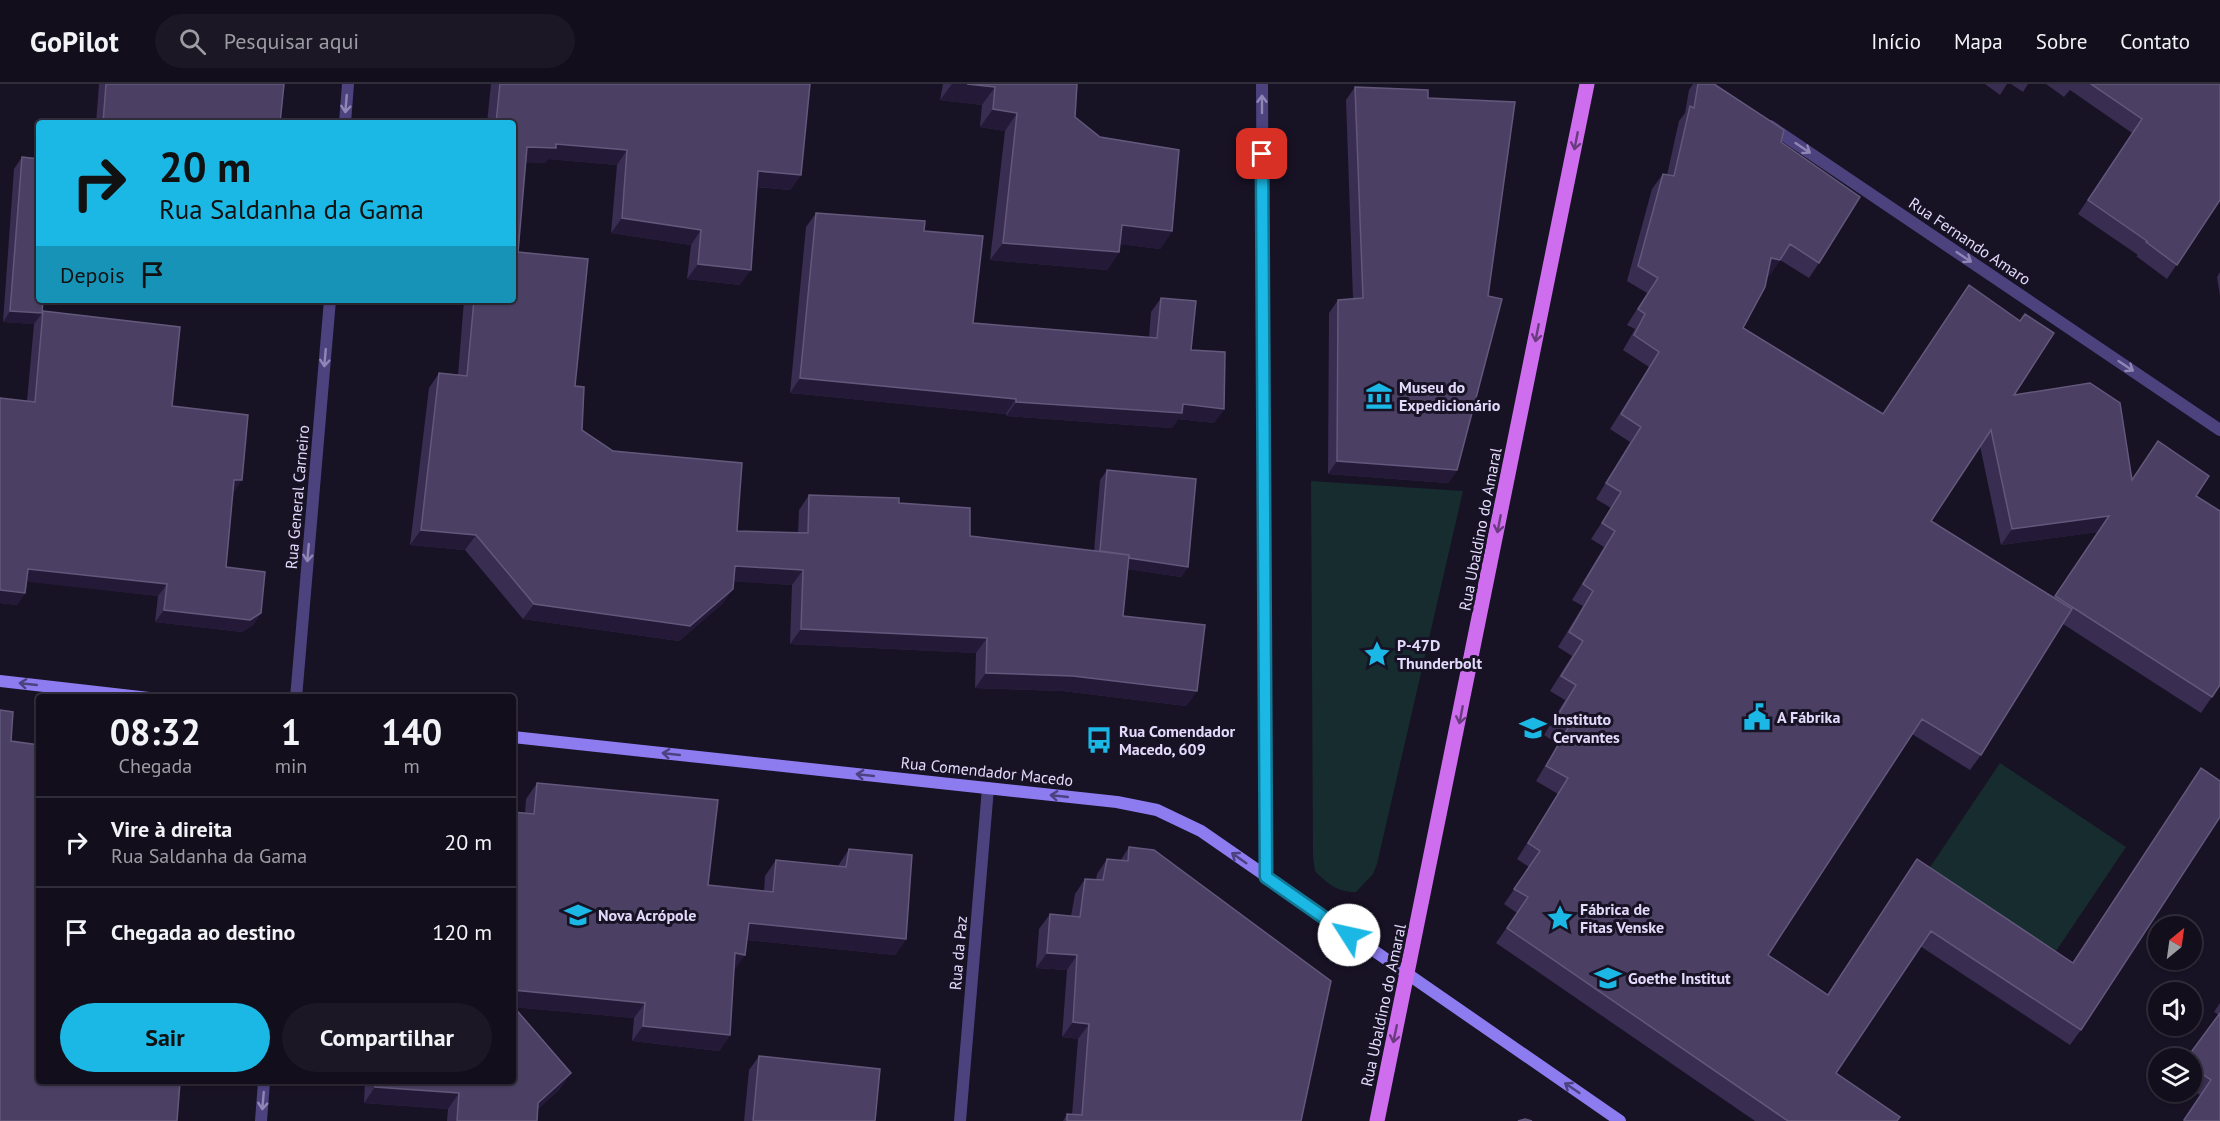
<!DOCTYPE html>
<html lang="pt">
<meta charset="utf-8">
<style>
:root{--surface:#120e1c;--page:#1b1725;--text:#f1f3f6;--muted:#9c9ca3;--line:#312e3b;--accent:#1cb8e5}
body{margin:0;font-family:"PT Sans",sans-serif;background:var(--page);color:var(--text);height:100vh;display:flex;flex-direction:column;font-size:22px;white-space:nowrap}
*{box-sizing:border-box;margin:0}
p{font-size:20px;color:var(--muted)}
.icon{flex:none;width:33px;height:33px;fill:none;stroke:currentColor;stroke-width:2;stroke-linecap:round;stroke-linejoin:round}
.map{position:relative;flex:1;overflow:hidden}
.drawer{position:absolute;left:36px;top:610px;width:480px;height:390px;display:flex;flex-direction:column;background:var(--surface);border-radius:6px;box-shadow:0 2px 4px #0004,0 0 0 2px var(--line)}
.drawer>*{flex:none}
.top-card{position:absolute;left:36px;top:36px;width:480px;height:183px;border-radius:6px;box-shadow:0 2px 4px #0004,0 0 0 2px var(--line);background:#1cb8e5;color:#111;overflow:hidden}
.needle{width:39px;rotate:29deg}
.fabs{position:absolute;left:2148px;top:832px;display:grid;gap:12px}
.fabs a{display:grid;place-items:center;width:54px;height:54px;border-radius:50%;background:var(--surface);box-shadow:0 2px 4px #0004,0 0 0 2px var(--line);font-size:30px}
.pin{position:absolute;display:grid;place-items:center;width:51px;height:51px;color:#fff;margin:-26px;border-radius:12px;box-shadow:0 3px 9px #0006}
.me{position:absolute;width:66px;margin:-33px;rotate:305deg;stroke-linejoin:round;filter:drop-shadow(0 0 4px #0008)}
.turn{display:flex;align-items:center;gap:21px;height:126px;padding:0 24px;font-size:27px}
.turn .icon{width:78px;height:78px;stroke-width:2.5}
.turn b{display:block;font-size:42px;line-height:51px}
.then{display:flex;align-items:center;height:57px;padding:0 24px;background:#0003;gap:12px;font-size:22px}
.eta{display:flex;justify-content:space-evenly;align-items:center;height:102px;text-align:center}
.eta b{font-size:36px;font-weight:700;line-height:42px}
.primary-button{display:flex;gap:12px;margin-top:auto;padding:12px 24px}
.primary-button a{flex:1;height:69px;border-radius:36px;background:var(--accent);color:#111;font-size:24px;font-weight:700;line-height:69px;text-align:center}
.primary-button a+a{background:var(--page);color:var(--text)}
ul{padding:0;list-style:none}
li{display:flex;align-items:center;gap:18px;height:90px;padding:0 24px;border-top:2px solid var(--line)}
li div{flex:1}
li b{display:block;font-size:22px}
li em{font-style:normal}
header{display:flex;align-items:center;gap:36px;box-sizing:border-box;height:84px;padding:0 30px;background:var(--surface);border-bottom:2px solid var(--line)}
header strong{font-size:28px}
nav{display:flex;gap:33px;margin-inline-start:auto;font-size:21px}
.search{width:420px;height:54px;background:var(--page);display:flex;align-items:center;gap:15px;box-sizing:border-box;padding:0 21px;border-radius:33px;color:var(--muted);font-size:22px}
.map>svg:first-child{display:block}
.green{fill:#162c2e}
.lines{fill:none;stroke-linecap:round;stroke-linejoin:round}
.minor{stroke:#4c427e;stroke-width:12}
.secondary{stroke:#8d7cf0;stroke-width:12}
.primary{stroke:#ce6eee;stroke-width:15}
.wall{fill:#392d51;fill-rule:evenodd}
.shaded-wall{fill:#241a38}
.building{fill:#4b4063;stroke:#63587b;stroke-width:1.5}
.oneway{stroke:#9086b6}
.oneway2{stroke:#6a3b7f}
.oneway3{stroke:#4d4280}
.route-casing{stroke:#127895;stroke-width:15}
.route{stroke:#1cb8e5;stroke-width:10}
.labels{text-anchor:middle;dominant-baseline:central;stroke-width:6;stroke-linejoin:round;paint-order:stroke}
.street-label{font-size:16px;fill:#e2dafb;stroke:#181225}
.poi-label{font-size:16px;font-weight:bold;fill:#e2dafb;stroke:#181225;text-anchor:start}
</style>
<header>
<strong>GoPilot</strong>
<div class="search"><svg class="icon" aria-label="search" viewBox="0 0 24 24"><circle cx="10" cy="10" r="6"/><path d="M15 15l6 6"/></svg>Pesquisar aqui</div>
<nav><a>Início</a><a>Mapa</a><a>Sobre</a><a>Contato</a></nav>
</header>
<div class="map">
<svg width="2220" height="1037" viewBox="0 0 2220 1037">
<rect width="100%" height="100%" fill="#181225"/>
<!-- green -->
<path class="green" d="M1311,397L1463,407L1377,780L1373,790L1356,808C1337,808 1328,800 1315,787L1313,773Z
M2000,679L2126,763L2046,882L1920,798Z"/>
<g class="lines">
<!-- minor -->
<path class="minor" d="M1262,0L1266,793
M345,39L348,0
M1770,42L2220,346
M296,614L330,216
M261,1037L264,998
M960,1037L988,704"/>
<!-- secondary -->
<path class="secondary" d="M0,597L149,614
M513,653L1117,718L1157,726L1201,747L1620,1037"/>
<!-- primary -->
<path class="primary" d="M1377,1037L1587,0"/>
</g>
<!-- wall -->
<path class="wall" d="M99,0H284L280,39H96Z
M491,0H810L801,91L790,106L757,103L740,201L687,195L691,161L611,149L617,81L548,75L545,79L526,78L518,168L575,302L582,346L737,447L798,449L799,426L809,411L899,419L970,452L1094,467L1100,396L1107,386L1188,483L1181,493L1128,485L1123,532L1197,607L1186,622L1063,607L975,604L976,569L790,560L792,501L734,497L733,505L722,520L679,557L523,535L465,466L410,461L429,304L439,289L458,291L464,216H513V39H487Z
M943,0H1077L1075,33L1172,147L1160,165L1120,160L1119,168L1107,186L990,176L1005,47L980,43L982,21L940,16Z
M1693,0H1714L1781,58L1819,179L1809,194L1780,176L1769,192L1767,191L1743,244L1883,330L1969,201L2014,311L2132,395L2158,357L2196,412L2220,601L2201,629L2063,540L1981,671L1970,686L1912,650L1768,871L1827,911L1917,775L2072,879L2201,684L2081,946L2070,961L1920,862L1836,989L1897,1037H1755L1496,859L1517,829L1504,820L1529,783L1517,775L1558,710L1536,697L1558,660L1544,651L1565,616L1550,607L1572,572L1558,563L1583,522L1572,516L1604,463L1591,455L1611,424L1596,415L1630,358L1610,345L1649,283L1623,266L1635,245L1627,241L1647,209L1627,197L1652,105L1663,90L1667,91L1679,37L1685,29L1689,6ZM1980,362L2001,461L2098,448L2054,513L1931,437Z
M1985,0H2007L2000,11Z
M2011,0H2028L2023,8Z
M2046,0H2220V116L2167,195L2136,172L2138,171L2078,130L2132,49L2070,6L2064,13Z
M1355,3L1428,14L1457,386L1448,399L1328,390L1329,229L1338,216L1353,215L1346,16Z
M22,73L42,228L172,322L234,408H233L226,483L261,529L253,541L242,548L155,538L158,512L27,497L25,509L17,521L0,519V314L27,317L34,240L3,238L14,85Z
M816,129L924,147L973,239L1149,254L1151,228L1161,214L1224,325L1214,339L1178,335L1172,344L1006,332V330L790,309L806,143Z
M2220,188V212L2217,193Z
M537,699L708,801L764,807L765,792L776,776L838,782L849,765L906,855L895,871L747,856L734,887L730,951L719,967L632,957L634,934L513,923L560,1005L538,1025L537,1037H447L448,1025L364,1019L365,998H513V728L525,729L526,715Z
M1129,763L1301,1037H1063L1067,1030L1072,1031L1078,955L1062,953L1067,886L1036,884L1039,845L1050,830L1071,832L1075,810L1085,795L1096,796L1097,790L1107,775L1120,777Z
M2220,919V1037H2183L2200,1011L2192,1006V975L2219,931L2214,928Z
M759,972L875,1037H744L749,986Z"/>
<!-- shaded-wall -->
<path class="shaded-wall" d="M952,0H967L995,3L982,21L940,16Z
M993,25L1017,29L1005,47L980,43Z
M556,60L627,66L617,81L548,75L545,79L517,78L527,63Z
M758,87L801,91L790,106L748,102Z
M622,134L701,146L691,161L611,149Z
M1122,141L1172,147L1160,165L1109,159Z
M1003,159L1119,168L1107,186L990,176Z
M1771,174L1780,176L1769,192L1760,190Z
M698,180L751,186L740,201L687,195Z
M10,227L42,229L34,240L3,238Z
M800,294L1016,315L1006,330L790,309Z
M1016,318L1183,320L1224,325L1214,339L1178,335L1172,344L1006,332Z
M1337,377L1457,386L1448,399L1328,390Z
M234,396H242L234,408H226Z
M2109,432L2098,448L2001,461L2012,445Z
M421,446L476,451L465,466L410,461Z
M1099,470L1188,483L1181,493L1092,480Z
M735,482L803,486L792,501L724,497Z
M28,485L167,500L158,512L20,497Z
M733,505L722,520L679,557L523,535L534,520Z
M0,506L25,509L17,521L0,519Z
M164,526L261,529L253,541L242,548L155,538Z
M801,545L987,554L976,569L790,560Z
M986,589L1073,592L1197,607L1186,622L1063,607L975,604Z
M749,839L906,855L895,871L738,855Z
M735,869L745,871L734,887Z
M1047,869L1077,871L1067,886L1036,884Z
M513,906L645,919L634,934L513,923Z
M1073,938L1089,940L1078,955L1062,953Z
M643,942L730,951L719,967L632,957Z
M571,989L560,1005L527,1035L538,1019Z
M375,1003L459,1009L448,1025L364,1019Z"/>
<!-- building -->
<path class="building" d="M106,0H284L280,39H103Z
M500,0H810L801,91L758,87L751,186L698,180L701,146L622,134L627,66L556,60V64L527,63L518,168L588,175L575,302L584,303L582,346L613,367L742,379L737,447L808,449L809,411L899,414V419L970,424V452L1129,471L1123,532L1205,541L1197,607L1073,592L986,589L987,554L801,545L803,486L735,482L733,505L690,542L534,520L476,451L421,446L439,289L467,292L474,216H513V39H496Z
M967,0H1077L1075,33L1100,53L1179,66L1172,147L1122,141L1119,168L1003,159L1017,29L993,25L995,3Z
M1698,0H1714L1784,46L1781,58L1860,113L1819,179L1790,160L1780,176L1771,174L1765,203L1743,244L1883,330L1969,201L2020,237L2025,230L2054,249L2014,311L2090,299L2120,319L2132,396L2158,357L2209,392L2196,412L2220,427V601L2212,613L2055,512L2109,432L2012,445L1991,346L1931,437L2072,525L1981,671L1922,635L1768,871L1828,911L1917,775L2073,879L2201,684L2220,697V733L2081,946L1931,847L1836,989L1900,1033L1897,1037H1788L1507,844L1528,813L1514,805L1540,767L1528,759L1568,694L1546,682L1568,644L1555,636L1576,601L1561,592L1583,557L1569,548L1593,507L1583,500L1615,447L1602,439L1621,408L1606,399L1641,343L1621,330L1659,268L1634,251L1645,230L1638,225L1658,194L1638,182L1663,90L1674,92L1690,22L1694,24Z
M2091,0H2220V116L2177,181L2146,158L2147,157L2088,116L2142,35Z
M1355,3L1428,6V14L1515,18L1488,212L1502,215L1457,386L1337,377L1338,216L1363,214Z
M22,73L39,75V216H43L42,229L10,227Z
M816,129L925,137L924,147L983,152L973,239L1157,254L1161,214L1196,217L1191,266L1225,268L1224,325L1183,320L1182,329L1016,318V315L800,294Z
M43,227L180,243L172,322L248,331L242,396H234L226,483L265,488L261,529L250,536L164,526L167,500L28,485L25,509L0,506V314L35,318Z
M1107,386L1196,395L1188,483L1129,474V471L1100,467Z
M0,626L13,628L11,657L39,661V998H180L177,1037H0Z
M537,699L718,716L708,801L773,808L776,776L846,783L849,765L912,771L906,855L749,839L745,871L735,869L730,951L643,942L645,919L513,906V728L534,730Z
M1129,763L1154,766L1331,897L1301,1037H1067V1030L1082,1031L1089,940L1073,938L1077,871L1047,869L1050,830L1080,833L1085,795L1103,796L1107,775L1128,777Z
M513,922L571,989L538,1019L537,1037H457L459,1009L375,1003V998H513Z
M2220,929V1037H2185L2184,1036L2211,996L2192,983V975H2186Z
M759,972L880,985L875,1037H753Z
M1525,1035L1532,1037H1518Z"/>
<!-- one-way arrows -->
<defs><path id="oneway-shaft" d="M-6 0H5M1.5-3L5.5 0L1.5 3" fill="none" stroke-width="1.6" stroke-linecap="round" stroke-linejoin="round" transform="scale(1.5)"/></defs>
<g class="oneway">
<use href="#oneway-shaft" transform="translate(346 20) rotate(95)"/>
<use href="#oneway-shaft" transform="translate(1262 20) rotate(-90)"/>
<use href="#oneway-shaft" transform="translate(1803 64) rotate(34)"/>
<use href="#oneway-shaft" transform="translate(1964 173) rotate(34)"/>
<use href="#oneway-shaft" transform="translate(325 274) rotate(95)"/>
<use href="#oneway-shaft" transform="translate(2126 282) rotate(34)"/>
<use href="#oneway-shaft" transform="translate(308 469) rotate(95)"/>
<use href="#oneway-shaft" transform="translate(263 1017) rotate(95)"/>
</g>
<g class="oneway2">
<use href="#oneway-shaft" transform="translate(1576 57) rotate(101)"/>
<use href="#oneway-shaft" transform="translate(1537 249) rotate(101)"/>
<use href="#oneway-shaft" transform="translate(1499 440) rotate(101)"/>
<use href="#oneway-shaft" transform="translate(1461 631) rotate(101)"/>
<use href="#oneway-shaft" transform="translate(1395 950) rotate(102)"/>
</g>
<g class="oneway3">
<use href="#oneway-shaft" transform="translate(28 600) rotate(-174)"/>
<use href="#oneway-shaft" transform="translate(671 670) rotate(-174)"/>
<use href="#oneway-shaft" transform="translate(865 691) rotate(-174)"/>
<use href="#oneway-shaft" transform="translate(1059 712) rotate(-174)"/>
<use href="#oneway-shaft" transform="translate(1239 774) rotate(-145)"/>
<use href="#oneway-shaft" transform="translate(1572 1004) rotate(-146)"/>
</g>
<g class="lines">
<defs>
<path id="route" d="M1262,70L1266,793L1349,851"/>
</defs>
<!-- route casing -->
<use href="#route" class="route-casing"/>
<!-- route -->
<use href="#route" class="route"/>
</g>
<!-- icons -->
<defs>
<symbol id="museum-bare" viewBox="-9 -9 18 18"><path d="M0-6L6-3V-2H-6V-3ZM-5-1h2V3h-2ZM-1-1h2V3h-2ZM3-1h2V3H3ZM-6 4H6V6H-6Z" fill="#1cb8e5" stroke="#181225" stroke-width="2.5" paint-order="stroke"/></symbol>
<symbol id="sight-bare" viewBox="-9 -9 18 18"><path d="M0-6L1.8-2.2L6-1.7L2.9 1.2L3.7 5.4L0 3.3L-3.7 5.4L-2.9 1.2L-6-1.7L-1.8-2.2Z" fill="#1cb8e5" stroke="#181225" stroke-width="2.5" paint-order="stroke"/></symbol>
<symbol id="civic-bare" viewBox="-9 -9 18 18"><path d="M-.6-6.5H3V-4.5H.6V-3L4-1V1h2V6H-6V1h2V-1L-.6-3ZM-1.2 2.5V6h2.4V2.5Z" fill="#1cb8e5" stroke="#181225" stroke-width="2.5" paint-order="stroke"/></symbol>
<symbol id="school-bare" viewBox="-9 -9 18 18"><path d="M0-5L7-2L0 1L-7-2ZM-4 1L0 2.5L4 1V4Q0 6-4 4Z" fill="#1cb8e5" stroke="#181225" stroke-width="2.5" paint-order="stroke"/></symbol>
<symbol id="bus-bare" viewBox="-9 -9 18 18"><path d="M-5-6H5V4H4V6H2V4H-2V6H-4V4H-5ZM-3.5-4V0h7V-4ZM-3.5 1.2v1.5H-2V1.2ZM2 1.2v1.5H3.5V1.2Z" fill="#1cb8e5" stroke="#181225" stroke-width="2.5" paint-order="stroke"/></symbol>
</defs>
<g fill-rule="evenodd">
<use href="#museum-bare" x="1360" y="293" width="38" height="38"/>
<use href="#sight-bare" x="1358" y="551" width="38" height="38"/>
<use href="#civic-bare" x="1738" y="614" width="38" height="38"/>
<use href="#school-bare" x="1514" y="625" width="38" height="38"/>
<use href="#bus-bare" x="1080" y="637" width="38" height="38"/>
<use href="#school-bare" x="559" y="812" width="38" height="38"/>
<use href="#sight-bare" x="1541" y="815" width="38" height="38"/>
<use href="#school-bare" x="1589" y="875" width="38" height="38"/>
</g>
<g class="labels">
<!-- street labels -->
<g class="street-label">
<text transform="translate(1970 157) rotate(34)">Rua Fernando Amaro</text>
<text transform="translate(297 413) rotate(-85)">Rua General Carneiro</text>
<text transform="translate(1480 445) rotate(-79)">Rua Ubaldino do Amaral</text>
<text transform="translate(987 687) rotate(6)">Rua Comendador Macedo</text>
<text transform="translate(958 869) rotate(-85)">Rua da Paz</text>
<text transform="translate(1383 921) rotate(-78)">Rua Ubaldino do Amaral</text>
</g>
<!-- poi labels -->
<g class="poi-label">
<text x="1399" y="303">Museu do<tspan x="1399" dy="18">Expedicionário</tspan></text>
<text x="1397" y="561">P-47D<tspan x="1397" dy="18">Thunderbolt</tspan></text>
<text x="1777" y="633">A Fábrika</text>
<text x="1553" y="635">Instituto<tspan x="1553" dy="18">Cervantes</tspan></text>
<text x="1119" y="647">Rua Comendador<tspan x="1119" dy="18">Macedo, 609</tspan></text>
<text x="1580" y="825">Fábrica de<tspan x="1580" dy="18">Fitas Venske</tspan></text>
<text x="598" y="831">Nova Acrópole</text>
<text x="1628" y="894">Goethe Institut</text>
</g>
</g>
</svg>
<div class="fabs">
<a><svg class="needle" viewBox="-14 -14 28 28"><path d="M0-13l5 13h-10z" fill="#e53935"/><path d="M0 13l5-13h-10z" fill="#9c9ca3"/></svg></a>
<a><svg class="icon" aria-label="sound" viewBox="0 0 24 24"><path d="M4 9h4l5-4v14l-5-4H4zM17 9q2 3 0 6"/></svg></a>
<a><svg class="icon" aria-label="layers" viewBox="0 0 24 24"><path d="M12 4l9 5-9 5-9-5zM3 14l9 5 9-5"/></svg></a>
</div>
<div class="pin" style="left:1262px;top:70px;background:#d93025"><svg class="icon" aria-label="arrive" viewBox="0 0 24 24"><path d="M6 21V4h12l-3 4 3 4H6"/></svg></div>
<svg class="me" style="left:1349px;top:851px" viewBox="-20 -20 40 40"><circle r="19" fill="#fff"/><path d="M0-13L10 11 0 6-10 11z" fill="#1cb8e5"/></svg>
<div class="top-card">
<div class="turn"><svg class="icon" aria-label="right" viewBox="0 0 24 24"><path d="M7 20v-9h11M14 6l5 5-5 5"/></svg><div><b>20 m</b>Rua Saldanha da Gama</div></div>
<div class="then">Depois<svg class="icon" aria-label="arrive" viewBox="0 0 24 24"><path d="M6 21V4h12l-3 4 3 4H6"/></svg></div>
</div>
<section class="drawer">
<div class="eta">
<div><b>08:32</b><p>Chegada</p></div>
<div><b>1</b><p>min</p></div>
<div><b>140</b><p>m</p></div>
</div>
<ul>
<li><svg class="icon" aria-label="right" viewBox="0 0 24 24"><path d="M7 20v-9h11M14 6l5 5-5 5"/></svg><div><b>Vire à direita</b><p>Rua Saldanha da Gama</p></div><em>20 m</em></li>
<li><svg class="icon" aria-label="arrive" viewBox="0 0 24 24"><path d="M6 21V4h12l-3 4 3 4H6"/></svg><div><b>Chegada ao destino</b></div><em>120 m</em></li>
</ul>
<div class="primary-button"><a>Sair</a><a>Compartilhar</a></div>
</section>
</div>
